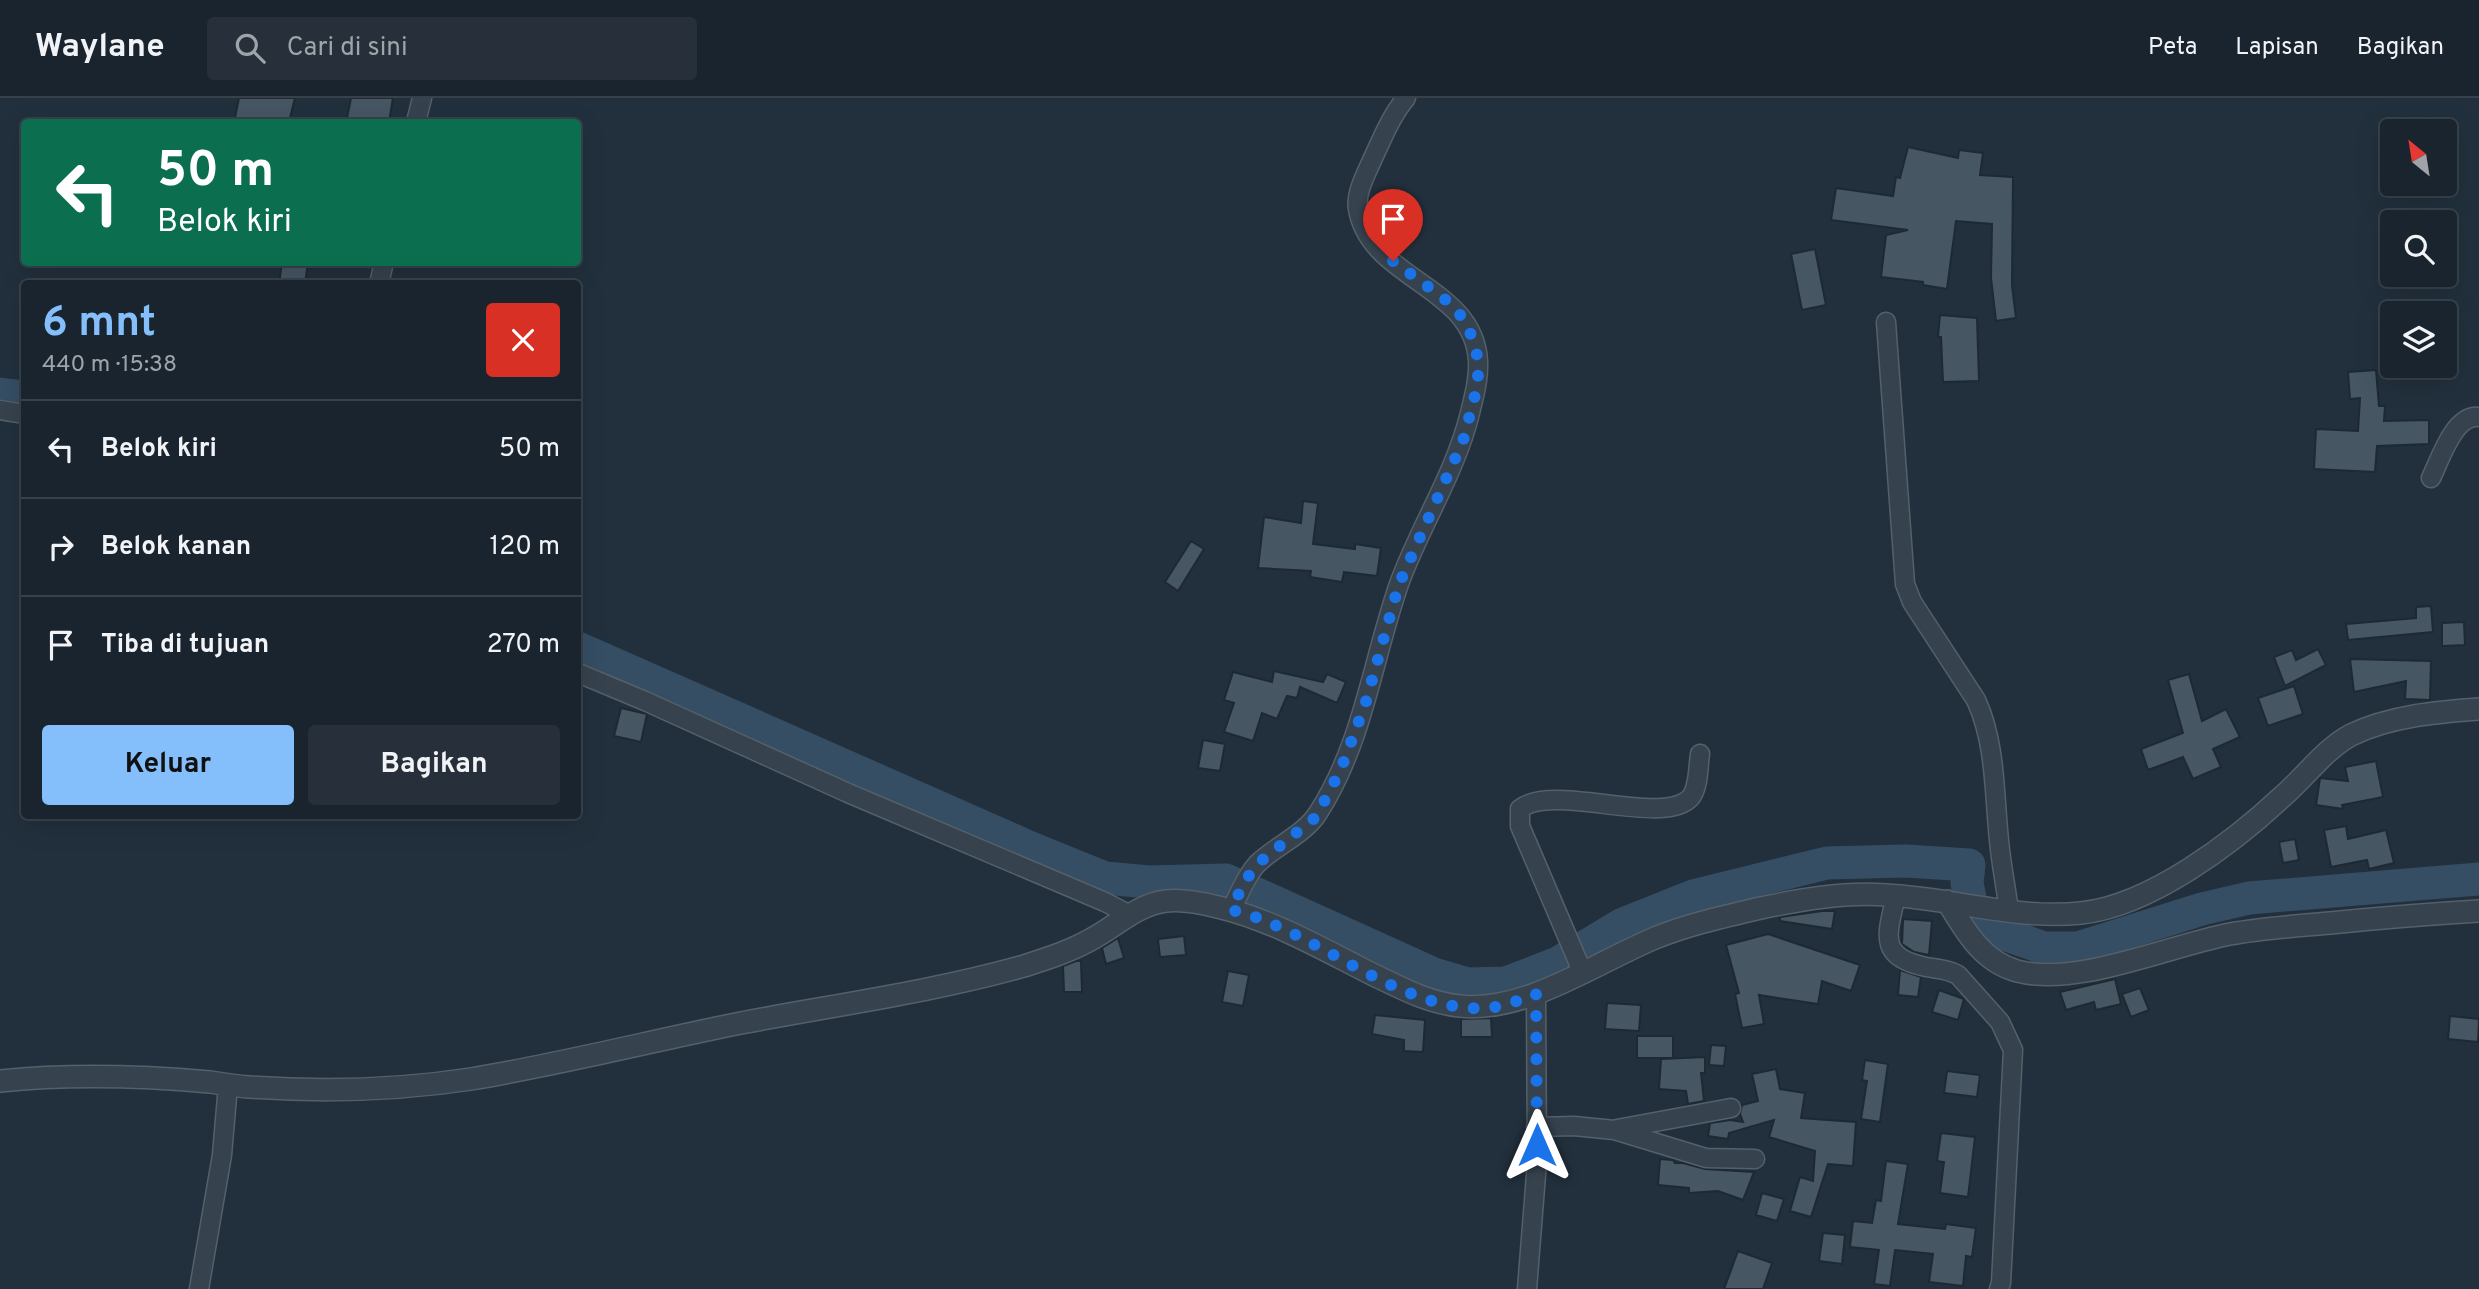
<!DOCTYPE html>
<html lang="id">
<meta charset="utf-8">
<style>
:root{--surface:#1a242e;--page:#27303a;--text:#f1f3f6;--muted:#9fa4aa;--line:#38414a;--accent:#84befb}
body{margin:0;font-family:Overpass,sans-serif;background:var(--page);color:var(--text);height:100vh;display:flex;flex-direction:column;font-size:26px;white-space:nowrap}
*{box-sizing:border-box;margin:0}
p{font-size:23px;color:var(--muted)}
.icon{flex:none;width:38px;height:38px;fill:none;stroke:currentColor;stroke-width:2;stroke-linecap:round;stroke-linejoin:round}
.map{position:relative;flex:1;overflow:hidden}
.drawer{position:absolute;left:21px;top:182px;width:560px;height:539px;display:flex;flex-direction:column;background:var(--surface);border-radius:7px;box-shadow:0 7px 28px #0002,0 0 0 2px var(--line)}
.drawer>*{flex:none}
.top-card{position:absolute;left:21px;top:21px;width:560px;height:147px;border-radius:7px;box-shadow:0 7px 28px #0002,0 0 0 2px var(--line);background:#0b6e4f;color:#fff;overflow:hidden}
.needle{width:46px;rotate:330deg}
.buttons{position:absolute;left:2380px;top:21px;display:grid;gap:14px}
.buttons a{display:grid;place-items:center;width:77px;height:77px;border-radius:7px;background:var(--surface);box-shadow:0 7px 28px #0002,0 0 0 2px var(--line);font-size:35px}
.pin{position:absolute;display:grid;place-items:center;width:60px;height:60px;color:#fff;margin:-72px -30px;border-radius:50% 50% 50% 0;rotate:-45deg;box-shadow:0 0 7px #0007}
.pin .icon{rotate:45deg}
.me{position:absolute;width:77px;margin:-38px;rotate:0deg;stroke-linejoin:round;filter:drop-shadow(0 0 5px #0008)}
.turn{display:flex;align-items:center;gap:24px;height:147px;padding:0 21px;font-size:32px}
.turn .icon{width:91px;height:91px;stroke-width:2.5}
.turn b{display:block;font-size:49px;line-height:60px}
.round{display:grid;place-items:center;flex:none;width:74px;height:74px;border-radius:7px;background:var(--page)}
.headline{display:flex;align-items:center;justify-content:space-between;height:119px;padding:0 21px}
h1{font-size:42px;font-weight:700;line-height:52px;color:var(--accent)}
.action{display:flex;gap:14px;margin-top:auto;padding:14px 21px}
.action a{flex:1;height:80px;border-radius:7px;background:var(--accent);color:#111;font-size:28px;font-weight:700;line-height:80px;text-align:center}
.action a+a{background:var(--page);color:var(--text)}
ul{padding:0;list-style:none}
li{display:flex;align-items:center;gap:21px;height:98px;padding:0 21px;border-top:2px solid var(--line)}
li div{flex:1}
li b{display:block;font-size:26px}
li em{font-style:normal}
header{display:flex;align-items:center;gap:42px;box-sizing:border-box;height:98px;padding:0 35px;background:var(--surface);border-bottom:2px solid var(--line)}
header strong{font-size:33px}
nav{display:flex;gap:38px;margin-inline-start:auto;font-size:24px}
.search{width:490px;height:63px;background:var(--page);display:flex;align-items:center;gap:18px;box-sizing:border-box;padding:0 24px;border-radius:7px;color:var(--muted);font-size:26px}
.map>svg:first-child{display:block}
.lines{fill:none;stroke-linecap:round;stroke-linejoin:round}
.river{stroke:#354e64;stroke-width:33}
.building{fill:#465663;stroke:#1d2933;stroke-width:2}
.minor-casing{stroke:#54606a;stroke-width:21}
.tertiary-casing{stroke:#54606a;stroke-width:24}
.minor{stroke:#36424d;stroke-width:18}
.tertiary{stroke:#36424d;stroke-width:21}
.route{stroke:#1a73e8;stroke-width:12;stroke-dasharray:0 21.6}
</style>
<header>
<strong>Waylane</strong>
<div class="search"><svg class="icon" aria-label="search" viewBox="0 0 24 24"><circle cx="10" cy="10" r="6"/><path d="M15 15l6 6"/></svg>Cari di sini</div>
<nav><a>Peta</a><a>Lapisan</a><a>Bagikan</a></nav>
</header>
<div class="map">
<svg width="2479" height="1191" viewBox="0 0 2479 1191">
<rect width="100%" height="100%" fill="#22303d"/>
<g class="lines">
<!-- river -->
<path class="river" d="M0,296L24,299
M578,550L1031,750L1105,780L1149,784L1226,782L1434,876L1468,886L1506,885L1558,865L1623,826L1693,798L1827,765L1906,763L1969,767L1967,785L1975,826L2044,850H2078L2202,811L2249,800L2479,781"/>
</g>
<!-- building -->
<path class="building" d="M239,0H295L289,24H234Z
M351,0H393L389,24L347,20Z
M1908,49L1958,60L1959,52L1983,55L1980,77L2013,79L2012,187L2016,220L1996,223L1991,180L1992,126L1956,123L1947,191L1923,187V184L1881,179L1886,137L1908,132L1831,122L1836,90L1893,98L1896,79L1900,80Z
M1815,151L1826,207L1802,212L1791,156Z
M282,164H308L305,186H279Z
M1940,217L1977,220L1979,283L1943,284L1941,239H1938Z
M2376,272L2379,308H2385L2384,323L2429,322V346L2377,348L2375,374L2314,371L2316,331L2358,333L2360,300L2350,301L2348,274Z
M1303,403L1318,405L1313,446L1355,451V446L1381,450L1377,478L1344,474L1342,484L1310,479L1311,473L1258,470L1264,419L1301,425Z
M1191,443L1204,451L1178,493L1165,484Z
M2431,508L2433,534L2348,542L2346,526L2416,520V509Z
M2464,524L2465,547L2442,548V525Z
M2318,551L2326,567L2285,588L2274,559L2292,552L2296,562Z
M2350,561L2431,563L2430,602L2405,601L2406,583L2354,594Z
M1274,573L1323,584L1327,576L1346,584L1337,605L1300,589L1297,600L1287,598L1277,621L1262,615L1253,643L1224,634L1234,605L1224,602L1233,574L1272,584Z
M2189,576L2202,623L2226,611L2240,639L2213,651L2221,669L2193,681L2183,659L2148,672L2141,651L2183,635L2168,582Z
M2294,588L2303,616L2268,628L2258,600Z
M621,610L647,616L641,644L614,638Z
M1203,642L1225,646L1220,673L1198,670Z
M2376,663L2383,699L2342,707L2343,711L2316,707L2320,680L2348,683L2345,669Z
M2346,728L2348,741L2386,732L2394,765L2369,771L2367,762L2331,769L2324,732Z
M2295,741L2299,762L2283,765L2279,744Z
M1822,813H1835L1832,831L1780,823V819Z
M1903,821L1932,823L1929,857L1914,854L1902,846Z
M1768,836L1860,867L1851,893L1822,883L1818,906L1759,897L1764,926L1742,930L1735,896L1739,895L1726,847Z
M1184,838L1186,857L1160,859L1158,841Z
M1118,840L1124,860L1106,866L1102,850Z
M1076,863H1081L1082,894H1064L1063,868Z
M1900,872L1921,879L1918,899L1898,897Z
M1228,873L1249,877L1243,908L1222,904Z
M2115,881L2121,906L2096,912L2094,904L2066,912L2060,894Z
M2140,890L2149,912L2131,919L2122,896Z
M1939,892L1964,901L1958,922L1932,914Z
M1607,905L1641,907L1639,933L1605,931Z
M1375,917L1425,922L1423,954L1404,953V942L1372,936Z
M2450,918L2479,921L2478,944L2448,941Z
M1491,920L1492,939H1461V921Z
M1637,938H1673V960H1637Z
M1711,947L1726,948L1724,968L1709,967Z
M1705,959V975H1701L1704,1003L1688,1006L1686,993L1659,991L1661,961Z
M1865,962L1888,966L1880,1024L1861,1021L1867,983L1862,982Z
M1776,971L1780,991L1805,995L1801,1020L1856,1024L1853,1068L1828,1066L1811,1119L1790,1113L1800,1079L1813,1083L1815,1053L1769,1039L1774,1022L1729,1035L1728,1041L1708,1038L1710,1025L1730,1022L1743,1024L1740,1016L1742,1007L1758,1003L1752,976Z
M1947,973L1980,977L1977,999L1944,995Z
M1941,1035L1975,1039L1968,1099L1940,1095L1944,1064L1937,1063Z
M1660,1061L1673,1062L1675,1065H1683L1705,1071L1754,1074L1743,1102L1718,1093L1689,1095V1090L1658,1087Z
M1886,1063L1908,1066L1898,1126L1945,1131L1946,1126L1976,1130L1972,1159L1966,1158L1963,1188L1929,1184L1933,1156L1895,1152L1890,1188L1874,1186L1879,1152L1850,1149L1853,1123L1872,1125L1876,1102L1881,1103Z
M1762,1095L1784,1101L1777,1123L1756,1117Z
M1823,1135L1845,1137L1842,1166L1819,1163Z
M1738,1153L1772,1165L1763,1191H1724Z"/>
<g class="lines">
<defs>
<path id="minor" d="M416,24L422,0
M379,186L384,164
M1886,224L1905,486L1912,504L1976,602C1996,645 1994,695 1999,742C2001,766 2006,789 2009,813
M0,312L24,316
M2431,380C2440,362 2454,316 2479,319
M578,575L645,603L848,695L1105,804L1130,817
M1896,797C1888,835 1876,859 1926,869C1937,871 1948,871 1958,877L2000,924L2013,952L2001,1185L1999,1191
M1231,812C1239,797 1245,779 1257,766C1275,748 1304,737 1318,715C1363,645 1372,564 1399,486C1420,428 1455,376 1470,315C1474,298 1479,281 1478,263C1474,187 1370,182 1358,111C1355,95 1367,74 1373,60C1383,39 1391,18 1406,0
M1582,873L1520,728V711C1553,684 1665,730 1691,699C1699,688 1698,669 1700,656
M1536,1029L1574,1028L1614,1032L1706,1060L1755,1061
M1617,1031L1731,1010
M199,1191L222,1057L228,987
M1527,1191L1537,1064L1536,896"/>
<path id="tertiary" d="M1947,803C1965,832 1981,863 2017,873C2077,889 2168,848 2230,836C2263,830 2297,828 2330,825C2380,820 2429,816 2479,813
M0,983C69,976 141,978 210,984C223,986 236,988 249,989C322,994 399,992 471,981C562,966 651,943 741,925C835,907 932,894 1024,868C1049,860 1074,852 1097,838C1119,825 1140,806 1166,803C1183,801 1202,805 1218,809C1273,822 1324,852 1374,877C1401,890 1429,905 1460,908C1525,915 1595,865 1655,840C1687,827 1722,819 1756,811C1798,802 1842,794 1886,797C1951,800 2016,822 2081,815C2150,808 2234,744 2283,698C2305,679 2325,651 2351,637C2390,618 2437,614 2479,611"/>
</defs>
<!-- minor casing -->
<use href="#minor" class="minor-casing"/>
<!-- tertiary casing -->
<use href="#tertiary" class="tertiary-casing"/>
<!-- minor -->
<use href="#minor" class="minor"/>
<!-- tertiary -->
<use href="#tertiary" class="tertiary"/>
</g>
<g class="lines">
<!-- route -->
<path class="route" d="M1393,163L1446,202L1463,220L1472,239L1478,261V286L1463,343L1399,486L1365,607L1341,671L1316,719L1256,767L1244,785L1231,812C1318,831 1414,929 1505,907C1516,904 1526,899 1536,896L1537,1047"/>
</g>
</svg>
<div class="buttons">
<a><svg class="needle" viewBox="-14 -14 28 28"><path d="M0-13l5 13h-10z" fill="#e53935"/><path d="M0 13l5-13h-10z" fill="#9fa4aa"/></svg></a>
<a><svg class="icon" aria-label="search" viewBox="0 0 24 24"><circle cx="10" cy="10" r="6"/><path d="M15 15l6 6"/></svg></a>
<a><svg class="icon" aria-label="layers" viewBox="0 0 24 24"><path d="M12 4l9 5-9 5-9-5zM3 14l9 5 9-5"/></svg></a>
</div>
<div class="pin" style="left:1393px;top:163px;background:#d93025"><svg class="icon" aria-label="arrive" viewBox="0 0 24 24"><path d="M6 21V4h12l-3 4 3 4H6"/></svg></div>
<svg class="me" style="left:1537px;top:1047px" viewBox="-20 -20 40 40"><path d="M0-17L14 15 0 8-14 15z" fill="#1a73e8" stroke="#fff" stroke-width="4"/></svg>
<div class="top-card">
<div class="turn"><svg class="icon" aria-label="left" viewBox="0 0 24 24"><path d="M17 20v-9H6M10 6l-5 5 5 5"/></svg><div><b>50 m</b>Belok kiri</div></div>
</div>
<section class="drawer">
<div class="headline"><div><h1>6 mnt</h1><p>440 m · 15:38</p></div><a class="round" style="background:#d93025;color:#fff"><svg class="icon" aria-label="close" viewBox="0 0 24 24"><path d="M6 6l12 12M18 6L6 18"/></svg></a></div>
<ul>
<li><svg class="icon" aria-label="left" viewBox="0 0 24 24"><path d="M17 20v-9H6M10 6l-5 5 5 5"/></svg><div><b>Belok kiri</b></div><em>50 m</em></li>
<li><svg class="icon" aria-label="right" viewBox="0 0 24 24"><path d="M7 20v-9h11M14 6l5 5-5 5"/></svg><div><b>Belok kanan</b></div><em>120 m</em></li>
<li><svg class="icon" aria-label="arrive" viewBox="0 0 24 24"><path d="M6 21V4h12l-3 4 3 4H6"/></svg><div><b>Tiba di tujuan</b></div><em>270 m</em></li>
</ul>
<div class="action"><a>Keluar</a><a>Bagikan</a></div>
</section>
</div>
